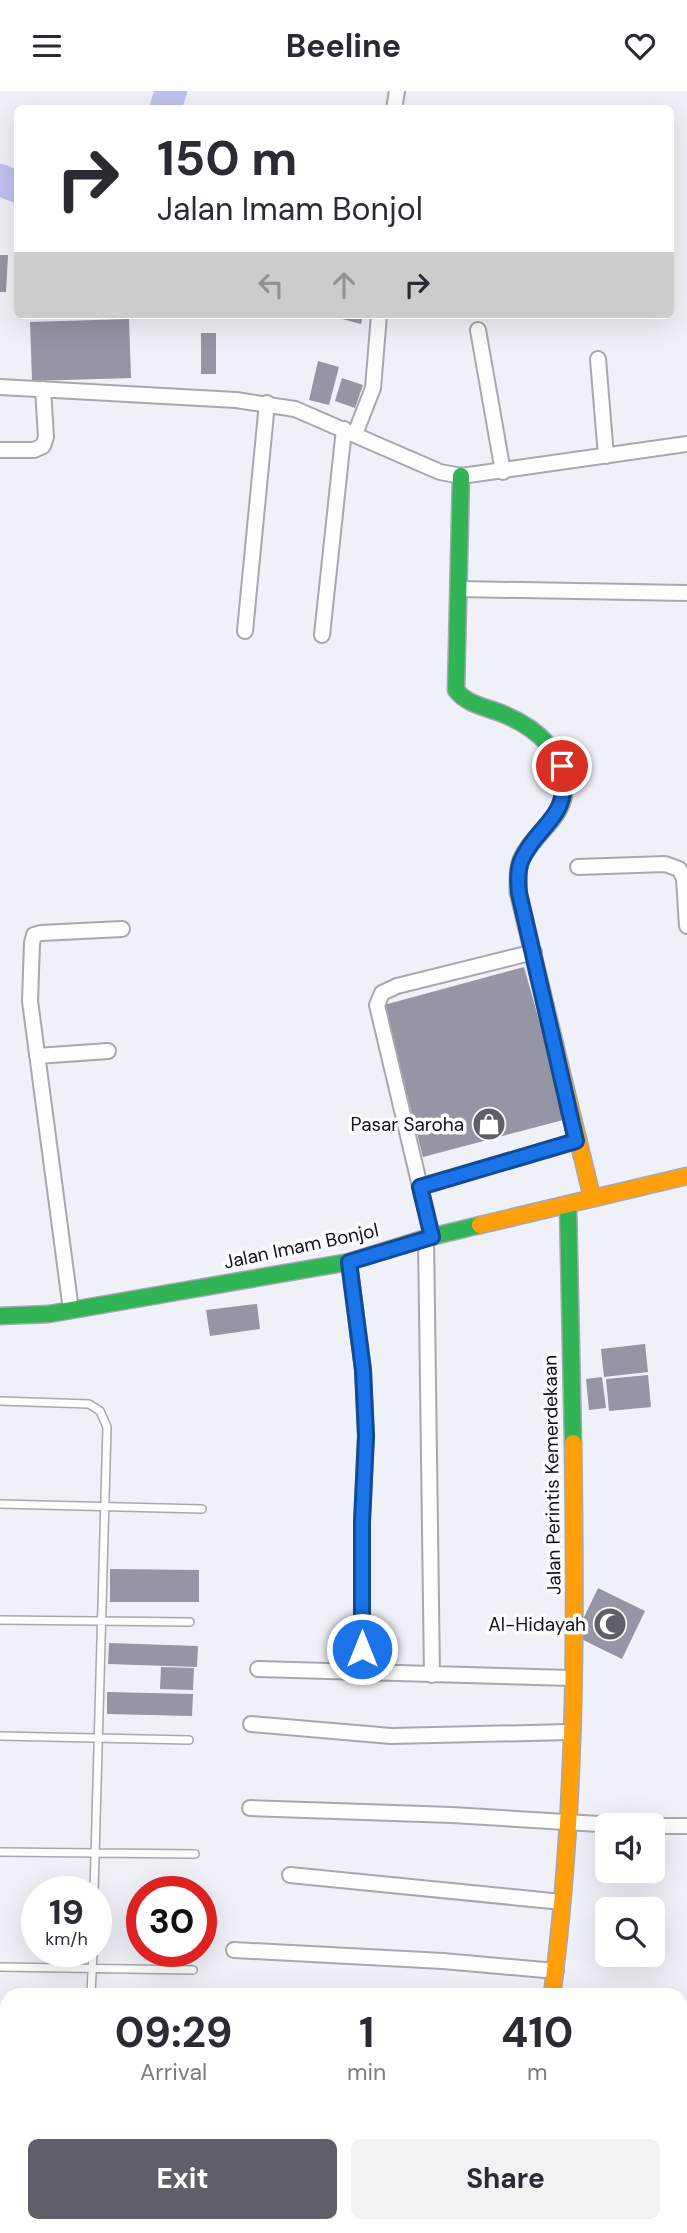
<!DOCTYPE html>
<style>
:root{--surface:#fff;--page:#f2f2f3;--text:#2b2b33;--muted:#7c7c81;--accent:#5e5f69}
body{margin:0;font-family:"DM Sans",sans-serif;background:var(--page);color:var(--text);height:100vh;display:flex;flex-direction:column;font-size:26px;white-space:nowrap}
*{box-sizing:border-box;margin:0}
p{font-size:23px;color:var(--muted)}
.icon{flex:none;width:38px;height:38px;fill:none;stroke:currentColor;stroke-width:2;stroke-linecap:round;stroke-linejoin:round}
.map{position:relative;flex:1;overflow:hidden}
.details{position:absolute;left:0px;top:1897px;width:688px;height:245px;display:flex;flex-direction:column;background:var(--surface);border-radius:21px 21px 0 0;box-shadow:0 7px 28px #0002}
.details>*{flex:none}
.banner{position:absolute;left:14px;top:14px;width:660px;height:214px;border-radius:10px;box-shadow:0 7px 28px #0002;background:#fff;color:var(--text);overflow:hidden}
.buttons{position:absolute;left:595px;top:1722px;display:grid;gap:14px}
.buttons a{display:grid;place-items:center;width:70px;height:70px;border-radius:10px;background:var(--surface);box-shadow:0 7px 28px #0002;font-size:35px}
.speed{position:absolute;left:21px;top:1785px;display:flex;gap:14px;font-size:35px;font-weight:700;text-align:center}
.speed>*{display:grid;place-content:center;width:91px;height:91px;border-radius:50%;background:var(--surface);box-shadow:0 7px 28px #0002;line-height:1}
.speed small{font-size:18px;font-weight:400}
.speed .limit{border:10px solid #d22;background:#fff;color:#111}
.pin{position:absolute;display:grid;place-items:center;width:60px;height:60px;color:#fff;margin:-30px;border:4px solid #fff;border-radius:50%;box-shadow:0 2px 7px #0007}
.me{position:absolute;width:77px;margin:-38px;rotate:0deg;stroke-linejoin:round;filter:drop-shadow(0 0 5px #0008)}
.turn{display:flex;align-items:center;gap:24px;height:147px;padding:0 28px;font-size:32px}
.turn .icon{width:91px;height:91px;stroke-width:2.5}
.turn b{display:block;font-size:49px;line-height:60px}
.lanes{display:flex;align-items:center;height:66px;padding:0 28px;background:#0003;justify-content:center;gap:35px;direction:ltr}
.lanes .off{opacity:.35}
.eta{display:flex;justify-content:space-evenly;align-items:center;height:119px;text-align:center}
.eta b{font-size:42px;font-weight:700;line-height:49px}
.cta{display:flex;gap:14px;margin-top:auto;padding:14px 28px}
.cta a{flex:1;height:80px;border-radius:10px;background:var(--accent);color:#fff;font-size:28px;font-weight:700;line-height:80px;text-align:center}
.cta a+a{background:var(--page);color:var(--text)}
header{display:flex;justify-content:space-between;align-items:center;height:91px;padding:0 28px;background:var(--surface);font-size:32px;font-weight:700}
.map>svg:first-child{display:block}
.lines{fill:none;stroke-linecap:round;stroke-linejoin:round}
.river{stroke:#bfc0ee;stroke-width:32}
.building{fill:#9595a3}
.lane-casing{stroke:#a7a7b0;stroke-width:10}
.street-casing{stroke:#a7a7b0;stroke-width:18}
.fast-casing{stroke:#a7a7b0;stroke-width:19}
.slow-casing{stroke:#a7a7b0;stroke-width:19}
.lane{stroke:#fdfdfe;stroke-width:7}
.street{stroke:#fdfdfe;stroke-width:14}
.fast{stroke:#30b455;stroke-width:16}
.slow{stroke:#ff9f0a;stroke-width:16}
.route-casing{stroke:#114b97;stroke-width:18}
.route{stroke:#1a73e8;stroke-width:12}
.labels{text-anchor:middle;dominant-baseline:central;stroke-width:7;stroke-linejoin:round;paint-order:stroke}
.poi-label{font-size:19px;fill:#10111c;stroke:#fcfcfc;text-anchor:end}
.street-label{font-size:19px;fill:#10111c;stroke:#fcfcfc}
</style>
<header><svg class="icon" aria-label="menu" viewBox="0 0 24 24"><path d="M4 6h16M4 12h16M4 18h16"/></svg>Beeline<svg class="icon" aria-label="heart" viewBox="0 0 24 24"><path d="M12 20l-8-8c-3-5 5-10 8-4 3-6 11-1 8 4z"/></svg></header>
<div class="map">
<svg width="687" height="2142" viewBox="0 0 687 2142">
<rect width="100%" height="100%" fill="#f0f0f8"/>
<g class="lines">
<!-- river -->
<path class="river" d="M165,18L171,0
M0,89L18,96"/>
</g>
<!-- building -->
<path class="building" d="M0,164H8L6,201H0Z
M327,224H363L361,233Z
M129,228L131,287L32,290L30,231Z
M201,242H216V283H201Z
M318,270L339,276L329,314L309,309Z
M342,287L363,294L355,317L335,310Z
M524,876L567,1028L423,1066L384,914Z
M257,1213L260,1238L210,1245L206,1219Z
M645,1253L648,1281L604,1286L601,1258Z
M648,1284L651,1316L609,1320L606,1288Z
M602,1286L606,1317L589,1319L586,1288Z
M110,1478L199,1479V1511H110Z
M598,1497L645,1520L622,1568L575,1545Z
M109,1552L198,1555L197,1576L108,1573Z
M161,1576L194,1577L193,1599L160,1598Z
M107,1601L193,1603L192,1625L107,1623Z
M681,2120L685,2122L680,2142L656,2139L657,2135H681Z
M295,2135H316L315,2142H293Z
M403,2135H428V2140H403Z
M443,2136L473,2137V2142H443Z"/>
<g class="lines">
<defs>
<path id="lane" d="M420,1096L576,1050
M0,1310L89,1313L100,1320L107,1336L94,1801
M0,1413L202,1418
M0,1529L190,1531
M0,1645L189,1649
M0,1761L195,1763
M0,1876L193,1879
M91,1904L93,1860
M0,1982H7"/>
<path id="street" d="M394,18L397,0
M478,239L503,381
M598,268L606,365
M0,296L236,309L295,318L440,381L461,385L687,353
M355,343L373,297L379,224
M0,359H34L43,355L46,346L43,298
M459,498L687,502
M245,540L267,312
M322,544L344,338
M578,776L665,773L679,778L684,787L687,835
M37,965L108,960
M432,1146L377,914L382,902L397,895L534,861
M426,1147L432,1584
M349,1171L363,1279L366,1345L362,1431V1583
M71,1219L30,910L32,852L34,844L41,842L122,838
M258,1578L573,1587
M251,1633L391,1645L570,1641
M250,1717L452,1724L615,1734
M653,1735H687
M290,1784L562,1811
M234,1859L443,1870L556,1880
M681,1941H687
M681,2109L687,2110
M343,2135L380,2142"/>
<path id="fast" d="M461,385L456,599C467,614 487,616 503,623C535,636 569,663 564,702C561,730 531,745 521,769C517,779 518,791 518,801L555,954
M568,1114L573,1352
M0,1225L49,1223L349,1171L426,1147L480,1134
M513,2142L515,2135"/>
<path id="slow" d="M555,954L592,1106
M480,1134L687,1085
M552,1904C576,1722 576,1535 573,1352"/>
</defs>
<!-- lane casing -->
<use href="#lane" class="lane-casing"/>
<!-- street casing -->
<use href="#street" class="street-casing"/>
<!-- fast casing -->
<use href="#fast" class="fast-casing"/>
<!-- slow casing -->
<use href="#slow" class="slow-casing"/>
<!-- lane -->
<use href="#lane" class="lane"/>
<!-- street -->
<use href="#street" class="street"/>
<!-- fast -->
<use href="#fast" class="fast"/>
<!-- slow -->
<use href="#slow" class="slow"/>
</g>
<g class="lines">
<defs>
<path id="route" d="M362,1558V1431L366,1345L363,1279L349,1171L432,1146L420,1096L576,1050L519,802C518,791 517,778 522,768C540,730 571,728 562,675"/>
</defs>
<!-- route casing -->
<use href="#route" class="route-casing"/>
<!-- route -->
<use href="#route" class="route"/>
</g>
<!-- icons -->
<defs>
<symbol id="shop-disc" viewBox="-11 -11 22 22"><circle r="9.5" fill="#5e5f69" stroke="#fcfcfc"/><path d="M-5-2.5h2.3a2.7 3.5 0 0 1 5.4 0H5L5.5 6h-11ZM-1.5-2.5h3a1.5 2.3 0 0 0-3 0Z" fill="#fff"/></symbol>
<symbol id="mosque-disc" viewBox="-11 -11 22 22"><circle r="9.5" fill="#5e5f69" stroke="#fcfcfc"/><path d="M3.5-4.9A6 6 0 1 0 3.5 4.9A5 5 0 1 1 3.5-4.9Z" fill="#fff"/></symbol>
</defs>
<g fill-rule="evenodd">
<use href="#shop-disc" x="470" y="1014" width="38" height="38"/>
<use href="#mosque-disc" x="591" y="1514" width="38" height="38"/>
</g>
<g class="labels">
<!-- poi labels -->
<g class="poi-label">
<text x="464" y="1033">Pasar Saroha</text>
<text x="586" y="1533">Al-Hidayah</text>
</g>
<!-- street labels -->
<g class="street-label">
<text transform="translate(301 1155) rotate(-12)">Jalan Imam Bonjol</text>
<text transform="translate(552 1384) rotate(-91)">Jalan Perintis Kemerdekaan</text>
</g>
</g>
</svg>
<div class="buttons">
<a><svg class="icon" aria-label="sound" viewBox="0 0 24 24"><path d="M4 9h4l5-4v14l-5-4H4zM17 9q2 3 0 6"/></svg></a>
<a><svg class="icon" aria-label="search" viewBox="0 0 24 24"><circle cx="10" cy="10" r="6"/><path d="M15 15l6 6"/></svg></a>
</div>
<div class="speed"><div>19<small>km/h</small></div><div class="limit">30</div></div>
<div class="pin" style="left:562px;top:675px;background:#d93025"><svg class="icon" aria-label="arrive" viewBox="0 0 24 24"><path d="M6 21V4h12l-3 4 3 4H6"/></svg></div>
<svg class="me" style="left:362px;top:1558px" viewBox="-20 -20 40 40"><circle r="17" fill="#1a73e8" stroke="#fff" stroke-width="3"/><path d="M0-11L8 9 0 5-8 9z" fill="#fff"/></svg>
<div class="banner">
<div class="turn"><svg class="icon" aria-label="right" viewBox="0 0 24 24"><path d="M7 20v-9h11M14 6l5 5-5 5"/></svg><div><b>150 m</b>Jalan Imam Bonjol</div></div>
<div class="lanes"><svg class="icon off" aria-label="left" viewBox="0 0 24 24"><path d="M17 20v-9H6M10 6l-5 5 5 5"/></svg><svg class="icon off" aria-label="ahead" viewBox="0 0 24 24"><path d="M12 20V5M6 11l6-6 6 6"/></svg><svg class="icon" aria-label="right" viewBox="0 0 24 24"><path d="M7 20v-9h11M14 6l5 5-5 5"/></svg></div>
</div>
<section class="details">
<div class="eta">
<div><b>09:29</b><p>Arrival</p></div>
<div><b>1</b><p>min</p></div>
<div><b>410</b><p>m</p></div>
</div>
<div class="cta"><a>Exit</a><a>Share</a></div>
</section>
</div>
